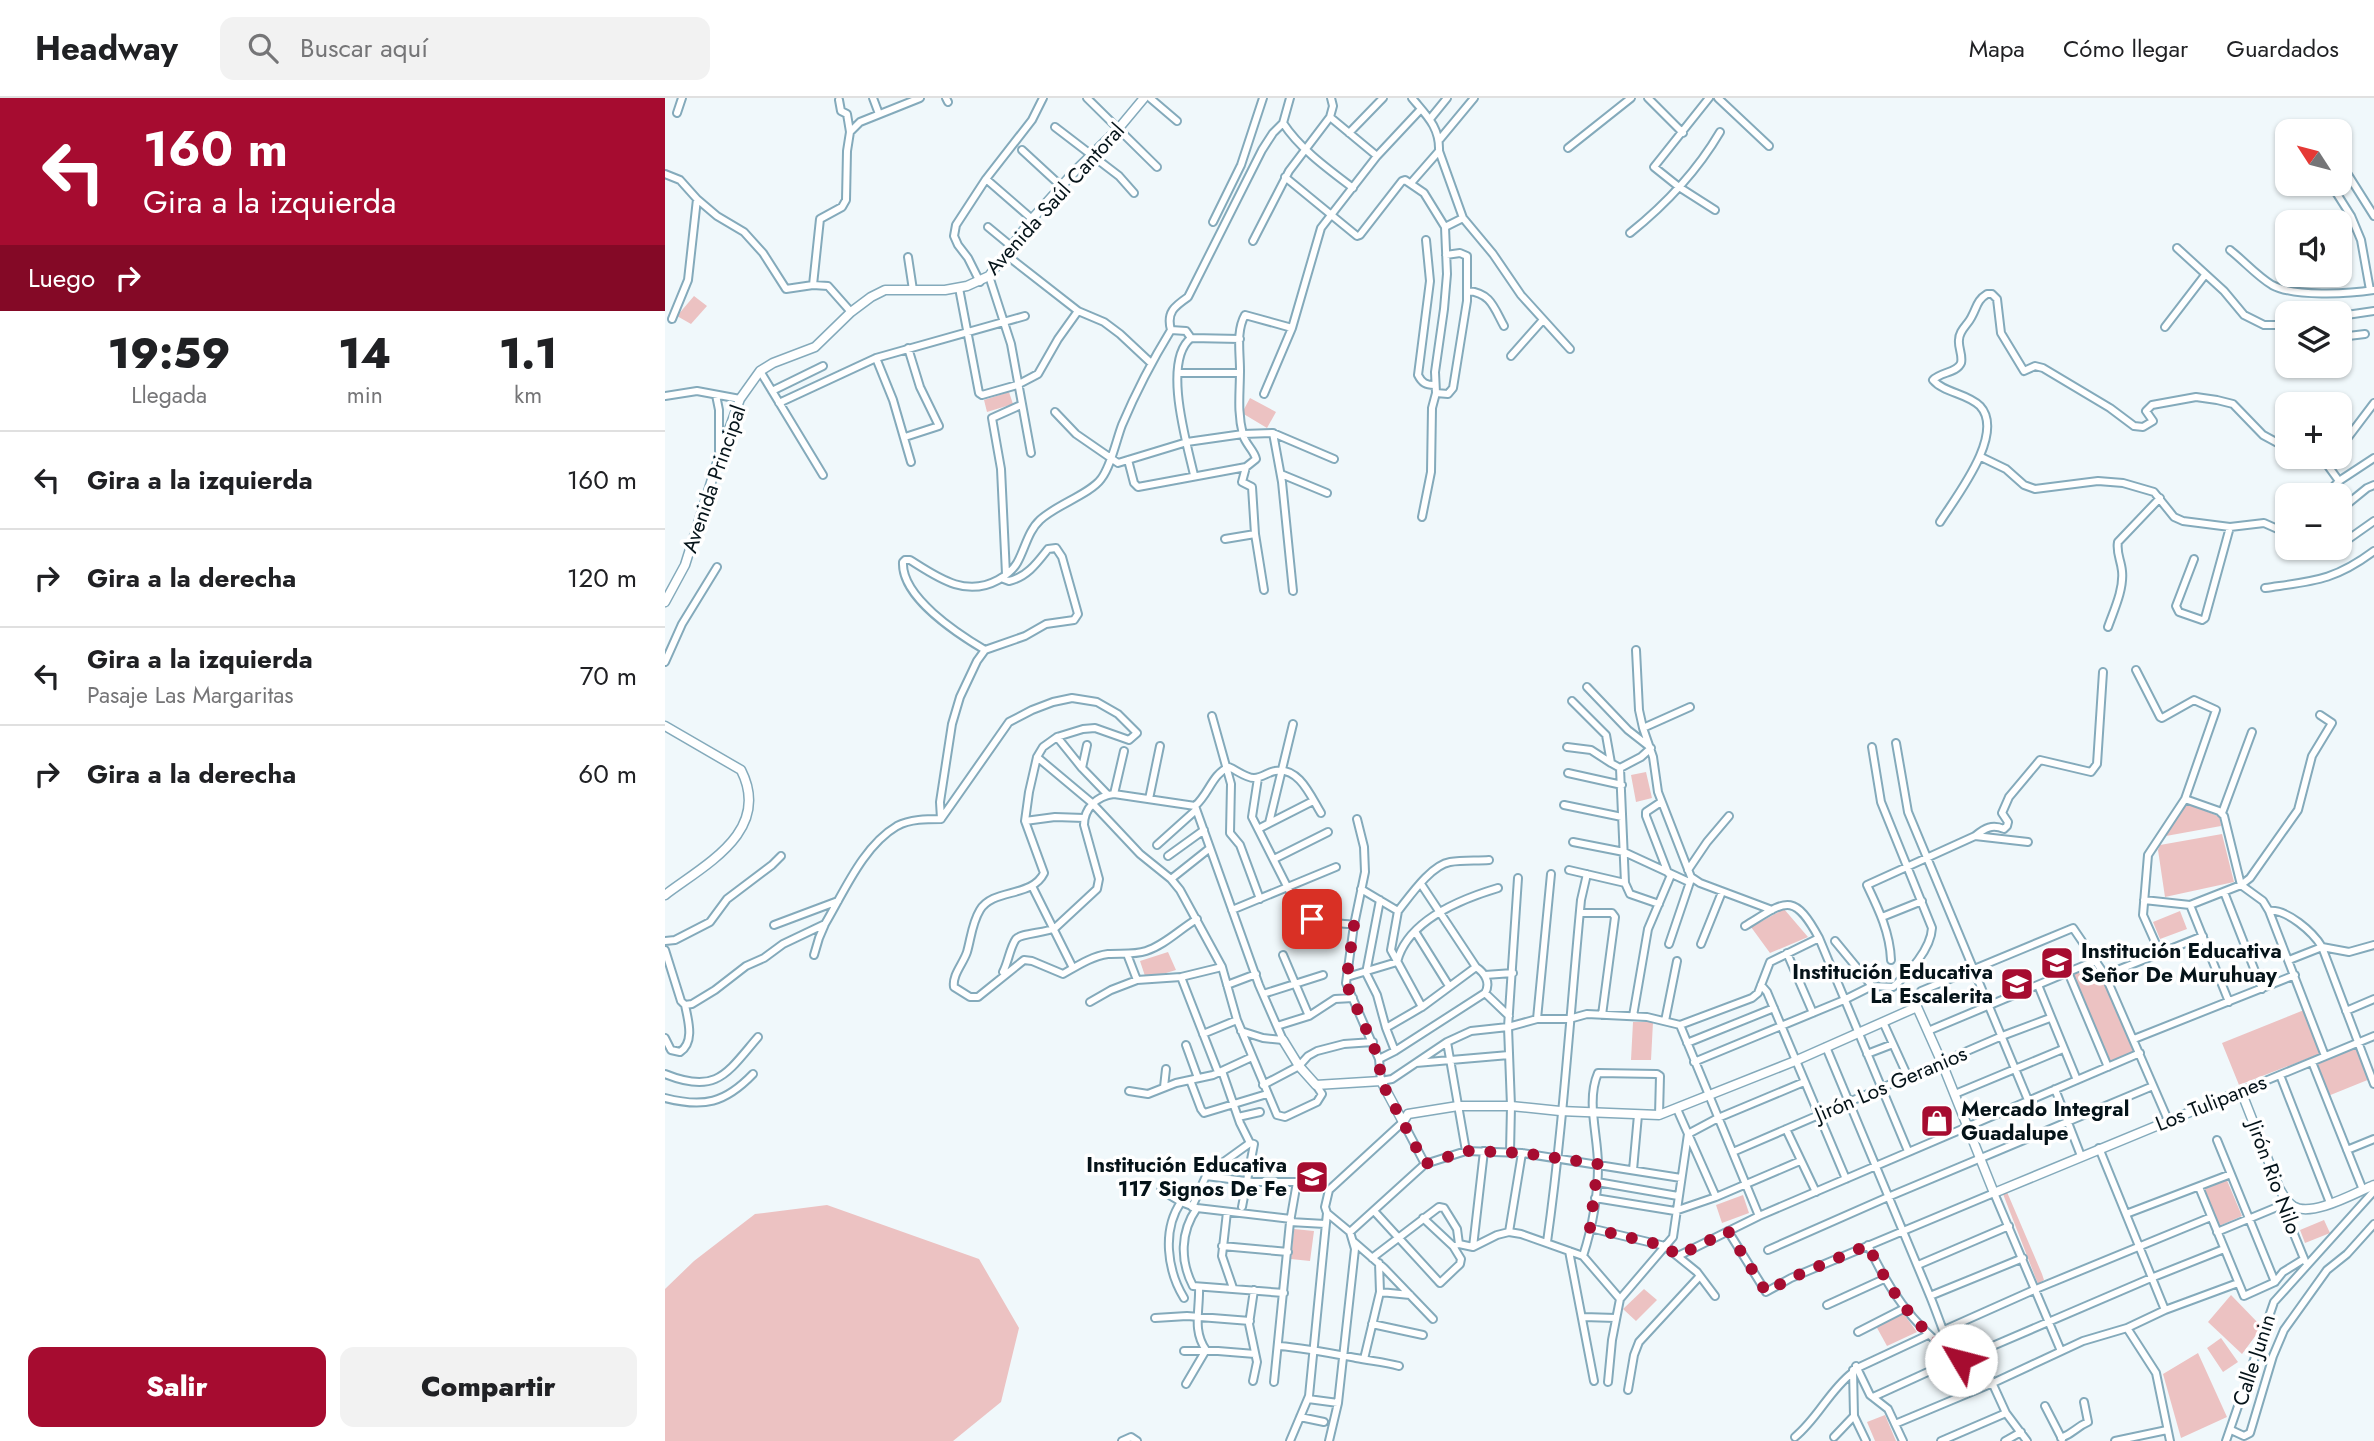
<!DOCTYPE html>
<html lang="es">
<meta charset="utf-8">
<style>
:root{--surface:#fff;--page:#f2f2f2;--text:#202124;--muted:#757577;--line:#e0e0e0;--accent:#a60c30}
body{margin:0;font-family:Jost,sans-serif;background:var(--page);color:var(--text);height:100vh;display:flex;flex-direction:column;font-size:26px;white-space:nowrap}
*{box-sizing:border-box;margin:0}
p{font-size:23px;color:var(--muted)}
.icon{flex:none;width:38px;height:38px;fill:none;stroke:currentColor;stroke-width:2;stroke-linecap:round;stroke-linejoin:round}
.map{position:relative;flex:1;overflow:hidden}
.side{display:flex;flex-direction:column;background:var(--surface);width:665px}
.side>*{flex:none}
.guide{background:#a60c30;color:#fff;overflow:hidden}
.needle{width:46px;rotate:306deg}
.fabs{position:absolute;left:1610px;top:21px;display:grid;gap:14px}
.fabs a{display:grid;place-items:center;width:77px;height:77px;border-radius:14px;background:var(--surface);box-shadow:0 2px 5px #0004;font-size:35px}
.pin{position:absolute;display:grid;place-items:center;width:60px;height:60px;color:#fff;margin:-30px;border-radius:14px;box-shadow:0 4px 10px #0006}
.me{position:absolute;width:77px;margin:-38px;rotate:307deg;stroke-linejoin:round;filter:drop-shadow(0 0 5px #0008)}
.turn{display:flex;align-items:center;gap:24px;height:147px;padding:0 28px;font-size:32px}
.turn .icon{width:91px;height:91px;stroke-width:2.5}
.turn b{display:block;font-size:49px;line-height:60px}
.then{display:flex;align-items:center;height:66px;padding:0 28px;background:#0003;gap:14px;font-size:26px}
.eta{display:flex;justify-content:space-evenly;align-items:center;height:119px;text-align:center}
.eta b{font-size:42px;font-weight:800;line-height:49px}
.button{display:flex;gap:14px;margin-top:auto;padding:14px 28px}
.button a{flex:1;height:80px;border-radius:14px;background:var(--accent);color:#fff;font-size:28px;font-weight:800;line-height:80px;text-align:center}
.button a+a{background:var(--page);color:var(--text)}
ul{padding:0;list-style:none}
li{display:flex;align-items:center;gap:21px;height:98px;padding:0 28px;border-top:2px solid var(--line)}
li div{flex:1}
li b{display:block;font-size:26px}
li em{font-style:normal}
header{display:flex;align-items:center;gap:42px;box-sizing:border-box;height:98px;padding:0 35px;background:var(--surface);border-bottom:2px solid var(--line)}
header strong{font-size:33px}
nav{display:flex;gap:38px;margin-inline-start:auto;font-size:24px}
.search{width:490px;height:63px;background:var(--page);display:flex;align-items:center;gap:18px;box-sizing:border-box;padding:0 24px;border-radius:14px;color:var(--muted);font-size:26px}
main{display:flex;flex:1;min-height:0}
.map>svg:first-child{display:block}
.green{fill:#ecc2c2}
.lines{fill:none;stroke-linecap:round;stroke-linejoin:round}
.minor-casing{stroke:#84aabb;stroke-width:10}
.tertiary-casing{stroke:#84aabb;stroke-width:11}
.minor{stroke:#fff;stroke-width:6}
.tertiary{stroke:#fff;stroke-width:8}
.route{stroke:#a60c30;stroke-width:12;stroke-dasharray:0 21.6}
.labels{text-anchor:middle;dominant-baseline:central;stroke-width:7;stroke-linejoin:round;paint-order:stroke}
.street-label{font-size:21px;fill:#051319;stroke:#fff}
.poi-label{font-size:21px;font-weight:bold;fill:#051319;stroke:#fff;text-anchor:start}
</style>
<header>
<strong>Headway</strong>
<div class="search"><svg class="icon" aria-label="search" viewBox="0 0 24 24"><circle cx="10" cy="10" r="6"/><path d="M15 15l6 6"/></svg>Buscar aquí</div>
<nav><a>Mapa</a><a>Cómo llegar</a><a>Guardados</a></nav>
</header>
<main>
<section class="side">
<div class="guide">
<div class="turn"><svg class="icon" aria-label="left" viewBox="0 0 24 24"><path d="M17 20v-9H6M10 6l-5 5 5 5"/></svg><div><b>160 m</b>Gira a la izquierda</div></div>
<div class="then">Luego<svg class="icon" aria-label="right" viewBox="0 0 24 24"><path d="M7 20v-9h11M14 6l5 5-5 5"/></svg></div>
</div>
<div class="eta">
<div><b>19:59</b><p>Llegada</p></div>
<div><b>14</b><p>min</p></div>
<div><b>1.1</b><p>km</p></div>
</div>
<ul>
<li><svg class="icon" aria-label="left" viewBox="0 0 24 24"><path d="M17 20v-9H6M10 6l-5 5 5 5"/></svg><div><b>Gira a la izquierda</b></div><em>160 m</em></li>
<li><svg class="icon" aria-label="right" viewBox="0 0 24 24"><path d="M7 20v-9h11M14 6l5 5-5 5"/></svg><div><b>Gira a la derecha</b></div><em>120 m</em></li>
<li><svg class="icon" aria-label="left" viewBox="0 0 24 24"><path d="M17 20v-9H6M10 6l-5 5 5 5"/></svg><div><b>Gira a la izquierda</b><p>Pasaje Las Margaritas</p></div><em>70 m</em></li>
<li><svg class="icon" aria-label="right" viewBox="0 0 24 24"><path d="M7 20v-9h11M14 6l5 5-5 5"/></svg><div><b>Gira a la derecha</b></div><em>60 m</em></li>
</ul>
<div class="button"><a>Salir</a><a>Compartir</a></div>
</section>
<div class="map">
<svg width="1709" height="1343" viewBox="0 0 1709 1343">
<rect width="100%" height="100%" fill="#f0f8fb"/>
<!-- green -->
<path class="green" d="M29,198L42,208L26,226L12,218Z
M344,294L348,306L322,314L319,302Z
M585,300L611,314L602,330L577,315Z
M981,674L987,700L971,704L966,677Z
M1520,704L1555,719L1556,728L1501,738Z
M1557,736L1569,784L1500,799L1493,752L1495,747Z
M1119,811L1143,839L1105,855L1086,829Z
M1515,813L1522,831L1495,841L1488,824Z
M503,854L511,872L481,881L475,863Z
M1428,864L1443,889L1471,954L1444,966L1406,874Z
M1639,912L1657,955L1574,987L1557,945Z
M968,924H988L986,962H966Z
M1692,950L1705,981L1663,998L1649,966Z
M1561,1080L1577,1118L1554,1128L1539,1089Z
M1342,1094L1377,1176L1379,1182L1373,1186L1338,1096Z
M1078,1097L1084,1115L1057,1125L1051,1107Z
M162,1107L314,1161L354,1230L336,1304L288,1343H0V1191L29,1163L90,1116Z
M1659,1122L1665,1135L1640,1145L1635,1132Z
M629,1131L649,1133L645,1163L626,1161Z
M979,1191L992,1202L971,1223L958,1211Z
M1566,1197L1597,1229L1577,1256L1543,1224Z
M1238,1215L1252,1234L1222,1248L1211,1228Z
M1556,1240L1573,1264L1558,1274L1542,1250Z
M1533,1255L1562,1319L1516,1340L1498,1276Z
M1220,1317L1231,1343H1210L1202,1324Z"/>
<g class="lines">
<defs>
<path id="minor" d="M208,0L214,16
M281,0L283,4
M422,0L492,69
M485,0L512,23
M747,0C761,17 775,29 774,53L798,120L828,156L856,197L905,251
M983,0L1018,35
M1044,0L989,69L1014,89L1050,112
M1053,0L1104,48
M12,15L17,0
M665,19L712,58
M765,21L782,0
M618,25C635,51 663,71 688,90
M390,29L454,78L469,95
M185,34L195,24L255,0
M684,35L718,0
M775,41L809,0
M903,50L966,0
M357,52L396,88
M1675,64L1709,118
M0,76L15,82L32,101
M620,79L692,138L695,137L737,83L740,82L759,95L780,129L782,176L779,211L770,274L771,295L767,310L766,374L757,419
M321,81L367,121
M746,85L774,53
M1667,88L1686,118L1696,142L1705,192
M548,124L576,67L598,0
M323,129L346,148
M780,129L798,120
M965,135C1000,107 1032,73 1055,34
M761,142L765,183L753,277C757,285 761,287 769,287
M588,143L624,73L665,19L668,8L666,0
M1512,150L1559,193L1579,217L1599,227H1622
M1565,152C1579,163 1592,178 1607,187C1629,199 1684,196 1709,192
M340,156L413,213L439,224L455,236L486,265
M243,159L248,192
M324,178L346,246L366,355
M315,184L303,160L293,147L289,138L291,127L321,81L367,22L378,0
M148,187L155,121L177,109L181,102L182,53L185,34L182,16L176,13L174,2
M294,190L314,295L317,297L352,287L373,276L393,241L413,213
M803,193C826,195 829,210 839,228
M1632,215H1646
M1675,218L1709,213
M7,221L23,182L32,101L52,118L79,134L98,155L121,191L148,187L163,188L186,214
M1500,229L1540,177
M506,232C501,214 510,208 523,199L597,52L608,35L618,25L625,0
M1675,239L1700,236
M846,258L877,223
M95,273L158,377
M513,275H575
M107,293L158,268
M771,295L783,296L788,290L802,203V158L795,155L781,157
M599,296L627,230L656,130L712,58L756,11
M51,297L54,312V353
M0,298L32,293L75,301
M114,305L211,260
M390,314L411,336L453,365L522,344L578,336L608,335L617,384L628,493
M608,335L669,361
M240,339L274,328L255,289L243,250
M1675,350L1709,305
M1316,359L1341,371L1359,387L1370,391L1433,383L1458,385L1489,394L1509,419L1518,423L1565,429L1599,425L1617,433L1622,432
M1646,359L1661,365L1674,383
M463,362L469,385L473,389L581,369
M246,364L228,302L211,260L360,218
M616,376L662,395
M529,377C522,346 497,263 526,240L575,241
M1661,397L1674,383L1709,360
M1675,412L1702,390L1709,387
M1275,424C1290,400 1341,336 1315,308C1302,295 1279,295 1268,282C1275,274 1292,275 1296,265C1298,257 1293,250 1294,242C1294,232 1303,227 1307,218C1312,209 1312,202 1322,196H1327L1332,201L1336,235L1359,273L1370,268L1378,270L1445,310L1469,328L1478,329L1488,323L1481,313L1487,307L1531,299L1552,302L1568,306L1598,337L1622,350
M560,441L590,436
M1675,447L1709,423
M1529,461L1511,508L1514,514L1537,522L1540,520L1565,429
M341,476L336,371L327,320L356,307
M1600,490C1648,483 1669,483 1709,453
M599,492L590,436L587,389L577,384L581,369L591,361C589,352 581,347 578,337C572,313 575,295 575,272C575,254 571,233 580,217L627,230
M1443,529C1449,512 1459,491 1457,473C1456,462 1451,455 1453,444L1495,400
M320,552C293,536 236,499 238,464L240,462H245C272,479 300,500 333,482C340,478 348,472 352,465C360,451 363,433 375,422C391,407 425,396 436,381C446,368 451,343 457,327C471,294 487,263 506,232L521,233L526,240
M971,552L974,612L978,630L988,659L993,694L1026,779L1035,785L1107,812
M0,564L17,526L52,469
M1471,572L1495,619L1497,620L1529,602L1551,612L1520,701L1483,757L1478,817L1495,855
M907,603L941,637L946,665L955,670L976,659L986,650L963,632L922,589
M547,618L566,686L565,735L575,747L595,801
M978,630L1025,609
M392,639L417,670L443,697
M1231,645L1243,714L1363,1002
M902,649L926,652L946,665
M372,659L427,705L475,756L506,781L515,792L557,869L572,922L612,1017L620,1019L652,1004L657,996L651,987
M417,670L422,647
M955,670L960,785L965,796L994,806
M903,675L957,687
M593,680L587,719L634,812C647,826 671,824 689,827
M449,696L459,653
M484,701L495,648
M1520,701L1554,713L1559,718L1576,787L1598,803L1604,813L1660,958
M996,704L981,714V718L1003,775
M899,707L957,719
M530,708L594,887L618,942
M1557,715L1587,634
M276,721L344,624L367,612L388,604L407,600L432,604L453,616L472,635L464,642L430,630L418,631L392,639L378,649L372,659L364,694L360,723L379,775C367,800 328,790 315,812C307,825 306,840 302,854C298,866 287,877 289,889L305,899H313L359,862L367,863L398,876C412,868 427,858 443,856C455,855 469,857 481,853C500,847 515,831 532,821
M276,721L275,704L287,626L295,599L312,563L320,552L360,538L381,526L409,522L413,516L397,459L391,450L383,451C372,465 362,479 344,483L336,480
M692,721L699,749L700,774L689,827L681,885L714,961L716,983L727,981L782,944L806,933L843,929L872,921H904L922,916L982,919L1015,927L1087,900L1093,895L1105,864L1154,840
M360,723L390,719L419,720
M604,725L628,626
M593,731L648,703
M1310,738C1320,730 1327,726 1339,731L1342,728L1343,724L1337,715L1344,699L1375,662L1426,674L1432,666L1438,574
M908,744L959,754L1024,784
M492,747L531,712
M503,758L539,732
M609,761L663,734
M904,772L960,785
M1023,772L1042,744L1064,718
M506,781L545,750
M756,786L811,869
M367,788L408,870
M696,791L733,813C745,798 766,767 785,764C798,762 812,763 824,762
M1559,794L1597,891
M715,802L701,875L712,897L721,930L730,953
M1479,802L1525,807L1576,787L1585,780L1633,712L1647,658L1667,625L1655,617
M1525,807L1564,904
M567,812L671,769
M733,813L726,852L757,909
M1604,813C1622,811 1648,834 1657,849L1709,986
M915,815H947L950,819L937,917
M1217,819L1257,803
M109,827L173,803
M1080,828C1120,804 1128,792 1154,840L1243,1053
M751,835L784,888
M0,843L10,842L45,824L62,801L107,767L116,758
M1170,843L1207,888
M1004,846L1026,781
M1036,846L1057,794
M0,852L16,903L20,907L27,906L50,892L81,868L99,860L118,846L160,826
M1122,855L1148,915
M462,856L472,882
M149,857L154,840L160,826C179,794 198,748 232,728C245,721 262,721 276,721
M618,857L644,918
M1226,862C1225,835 1214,812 1202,787L1310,738L1363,744
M1624,862L1657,849L1684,854L1709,847
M338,874C343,865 345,849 351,841C356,835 381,835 390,830L432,791L434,781L419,727C419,710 432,698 449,696L530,708C544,696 547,676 564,669C571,672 581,680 589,680C597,680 603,674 610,673C634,668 646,699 656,715
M1403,874L1443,969
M820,877L848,875
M1440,877L1538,838
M516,879L553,974
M682,879L732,864C742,823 796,801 833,790
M562,887L591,876
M1096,887L1102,894L1181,1081
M1373,887L1412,982
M820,895L844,918
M598,896L658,877
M425,904L446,892L472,882L516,879L557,869
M1252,909L1250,902L1256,893L1408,830L1440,877L1503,1022
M1681,913L1709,901
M968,918L983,831L1006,777
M872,921L886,776
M1000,923L1012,863
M1218,924L1243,979
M1015,927L1094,1118
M612,928L644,918L670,901L688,900
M576,933L598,940L618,942
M1263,933L1432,862
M538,936L572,922
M0,940L6,952L15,954C30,944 23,922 20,907
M1469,941L1630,877
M782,944L801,1053
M1022,945L1109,910
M521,947L533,980
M1161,949L1265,1198C1278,1230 1288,1263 1302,1295
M1202,956L1228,946
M714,961L730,953L820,895C826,885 820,875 811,869L757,909L721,930
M1029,964L1179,902L1207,888L1228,889C1244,875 1266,851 1267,830L1216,704L1207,649
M1647,964L1698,1092
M751,965L844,957
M557,973L575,1025L585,1045L589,1046L577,1109
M0,976C52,997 62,975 93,939
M1615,977L1665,1105
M525,982L536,1011L539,1015L602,996
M598,987L634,968L643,958L652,953L679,946L708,944
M499,989L501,971
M1390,991L1416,1058
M464,993L483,996L511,985L548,977L587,959
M1576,993L1709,938
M1290,996L1398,951
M0,1000C39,1010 60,1005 88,976
M1012,1011L1051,1099
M573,1019L595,1014
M1121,1031L1151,1094
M1552,1042L1610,1184
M1434,1050L1500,1212
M1682,1052L1709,1041
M845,1054L846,1008L843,929L853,780
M1068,1054L1337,938L1385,920
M968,1072L973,1017
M542,1076L541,1078L588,1084H632L625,1124L609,1284
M542,1076L585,1045
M932,1084L1013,1098
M1534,1089L1579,1198L1610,1184L1618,1174L1639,1161
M496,1092L516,1104L532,1110C515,1134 515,1163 528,1188L619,1195
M930,1100L1010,1113L1051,1099L1135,1063
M1619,1100L1617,1107L1640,1163
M516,1104C497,1132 502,1172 519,1200
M527,1109L541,1078
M532,1110L626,1121
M709,1113L775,1185L795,1166L796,1161L788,1148L758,1120
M562,1114L557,1158L568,1190
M1461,1116L1566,1076
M625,1124L660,1126
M925,1130L1000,1148L1032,1174L1050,1198
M1063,1133L1101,1194L1126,1180L1329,1095L1396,1253
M685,1134L760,1066L801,1053L857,1055L1016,1080
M844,1134L857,1055
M1552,1134L1617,1107
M689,1144L719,1170L768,1221
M882,1144C898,1031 905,916 916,802L922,776
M1203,1147C1223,1191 1247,1225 1285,1255
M557,1148L623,1154
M788,1148L794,1146L808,1149L832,1137L844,1134L856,1136L918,1158L955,1201
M808,1149L819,1053
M1103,1152L1223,1099L1488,988
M904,1153L929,1283
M918,1158C927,1130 933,1096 933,1067C933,1037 921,1003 933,975L992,976L995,978L994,1017
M1013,1158L1094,1118L1475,955
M707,1160L774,1109L779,1110L792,1131L794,1146
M1253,1167L1344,1128
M715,1194L745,1197
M1265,1198L1358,1160
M1162,1207L1219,1181
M918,1219L951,1220
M490,1220L522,1218L585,1223
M707,1226L758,1237
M1462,1230L1491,1275L1505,1343
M1279,1232L1371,1191L1546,1119
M1193,1234L1240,1210
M614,1248C640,1250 665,1255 691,1260C706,1263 719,1264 734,1268
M519,1253H553L590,1256
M699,1261L715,1194L714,1165
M1294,1261L1325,1280L1341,1315L1362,1343
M1295,1262L1486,1180L1559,1151
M1191,1268L1205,1297L1223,1311L1238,1343
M588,1283L592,1264L584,1226L589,1192
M943,1284L947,1242L955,1201L1008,1139L1023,1036L1053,1020L1139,984
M521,1286L541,1252C527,1232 535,1212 534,1189
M963,1292L969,1257L974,1244L1034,1179
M1208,1299L1287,1263
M643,1301L673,1305
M1380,1308L1397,1341
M635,1319L659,1324
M1230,1326L1328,1285L1418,1243L1462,1230L1500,1212L1573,1185
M1566,1332L1579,1338L1585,1335L1608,1258L1619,1232L1662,1172L1682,1156L1709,1126
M1130,1339C1153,1320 1164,1293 1187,1275
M1169,1339L1189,1318
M1396,1340C1409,1335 1411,1329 1423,1324L1419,1304
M457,1343L466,1339L472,1343
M625,1343L644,1298L662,1115
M664,1343L673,1305L690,1151L685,1134L662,1115L660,1109L664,1092L738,1024L760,1066
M1201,1343L1189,1318L1188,1272L1263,1237
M1276,1343L1341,1315
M1340,1343L1356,1334
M1450,1343L1502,1332
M1561,1343L1609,1204L1709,1093"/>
<path id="tertiary" d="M0,504L20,467L54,359L75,301L95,273L108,265L150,249L186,214L206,199L220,192H280L302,188L324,178L367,121L410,73L454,30L479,0
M0,628L76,672C107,733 41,766 0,797
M618,942L634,968L651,987L716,983L738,1024L743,1016L793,1008H846L895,1013L994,1017L1130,963L1252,909L1277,965L1329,1095L1576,993L1614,1090C1618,1097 1621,1103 1628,1108C1646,1120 1690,1095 1709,1087"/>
</defs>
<!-- minor casing -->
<use href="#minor" class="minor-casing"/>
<!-- tertiary casing -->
<use href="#tertiary" class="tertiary-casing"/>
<!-- minor -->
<use href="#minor" class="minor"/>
<!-- tertiary -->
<use href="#tertiary" class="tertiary"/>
</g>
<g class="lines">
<!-- route -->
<path class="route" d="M647,821L689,827L681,885L714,961L716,983L760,1066L801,1053L858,1055L933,1066L925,1130L1000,1148L1013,1158L1063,1133L1101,1194L1126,1180L1203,1147C1224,1193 1253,1233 1296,1262"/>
</g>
<!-- icons -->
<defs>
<symbol id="school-square" viewBox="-11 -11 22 22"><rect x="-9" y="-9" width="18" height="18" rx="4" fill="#a60c30" stroke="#fff"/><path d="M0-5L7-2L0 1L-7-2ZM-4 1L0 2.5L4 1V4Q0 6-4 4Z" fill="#fff"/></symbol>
<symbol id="shop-square" viewBox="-11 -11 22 22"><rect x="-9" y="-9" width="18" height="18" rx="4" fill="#a60c30" stroke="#fff"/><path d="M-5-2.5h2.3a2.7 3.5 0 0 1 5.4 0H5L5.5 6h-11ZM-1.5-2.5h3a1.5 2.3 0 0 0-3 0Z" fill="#fff"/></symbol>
</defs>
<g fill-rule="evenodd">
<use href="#school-square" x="1373" y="846" width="38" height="38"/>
<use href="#school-square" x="1333" y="867" width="38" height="38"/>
<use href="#shop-square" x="1253" y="1004" width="38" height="38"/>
<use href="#school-square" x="628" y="1060" width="38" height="38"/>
</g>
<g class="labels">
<!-- street labels -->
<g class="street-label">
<text transform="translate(390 101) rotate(-48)">Avenida Saúl Cantoral</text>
<text transform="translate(49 381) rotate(-71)">Avenida Principal</text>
<text transform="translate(1226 986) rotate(-23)">Jirón Los Geranios</text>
<text transform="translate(1546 1005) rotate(-22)">Los Tulipanes</text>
<text transform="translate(1609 1079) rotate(70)">Jirón Rio Nilo</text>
<text transform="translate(1589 1262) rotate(-72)">Calle Junin</text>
</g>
<!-- poi labels -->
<g class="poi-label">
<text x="1416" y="853">Institución Educativa<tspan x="1416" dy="24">Señor De Muruhuay</tspan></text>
<text x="1328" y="874" text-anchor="end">Institución Educativa<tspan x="1328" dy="24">La Escalerita</tspan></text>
<text x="1296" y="1011">Mercado Integral<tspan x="1296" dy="24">Guadalupe</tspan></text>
<text x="622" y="1067" text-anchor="end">Institución Educativa<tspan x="622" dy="24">117 Signos De Fe</tspan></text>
</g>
</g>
</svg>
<div class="fabs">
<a><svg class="needle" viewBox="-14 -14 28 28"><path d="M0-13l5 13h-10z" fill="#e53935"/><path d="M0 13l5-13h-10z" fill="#757577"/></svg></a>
<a><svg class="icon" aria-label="sound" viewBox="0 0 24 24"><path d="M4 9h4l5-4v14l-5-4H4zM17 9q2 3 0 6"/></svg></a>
<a><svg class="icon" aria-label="layers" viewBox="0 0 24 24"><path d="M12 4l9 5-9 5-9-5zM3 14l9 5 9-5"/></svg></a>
<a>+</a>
<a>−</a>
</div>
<div class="pin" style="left:647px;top:821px;background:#d93025"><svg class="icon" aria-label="arrive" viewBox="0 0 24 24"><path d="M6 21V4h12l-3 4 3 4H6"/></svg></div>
<svg class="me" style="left:1296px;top:1262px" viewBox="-20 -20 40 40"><circle r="19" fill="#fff"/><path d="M0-13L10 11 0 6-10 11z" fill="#a60c30"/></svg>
</div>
</main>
